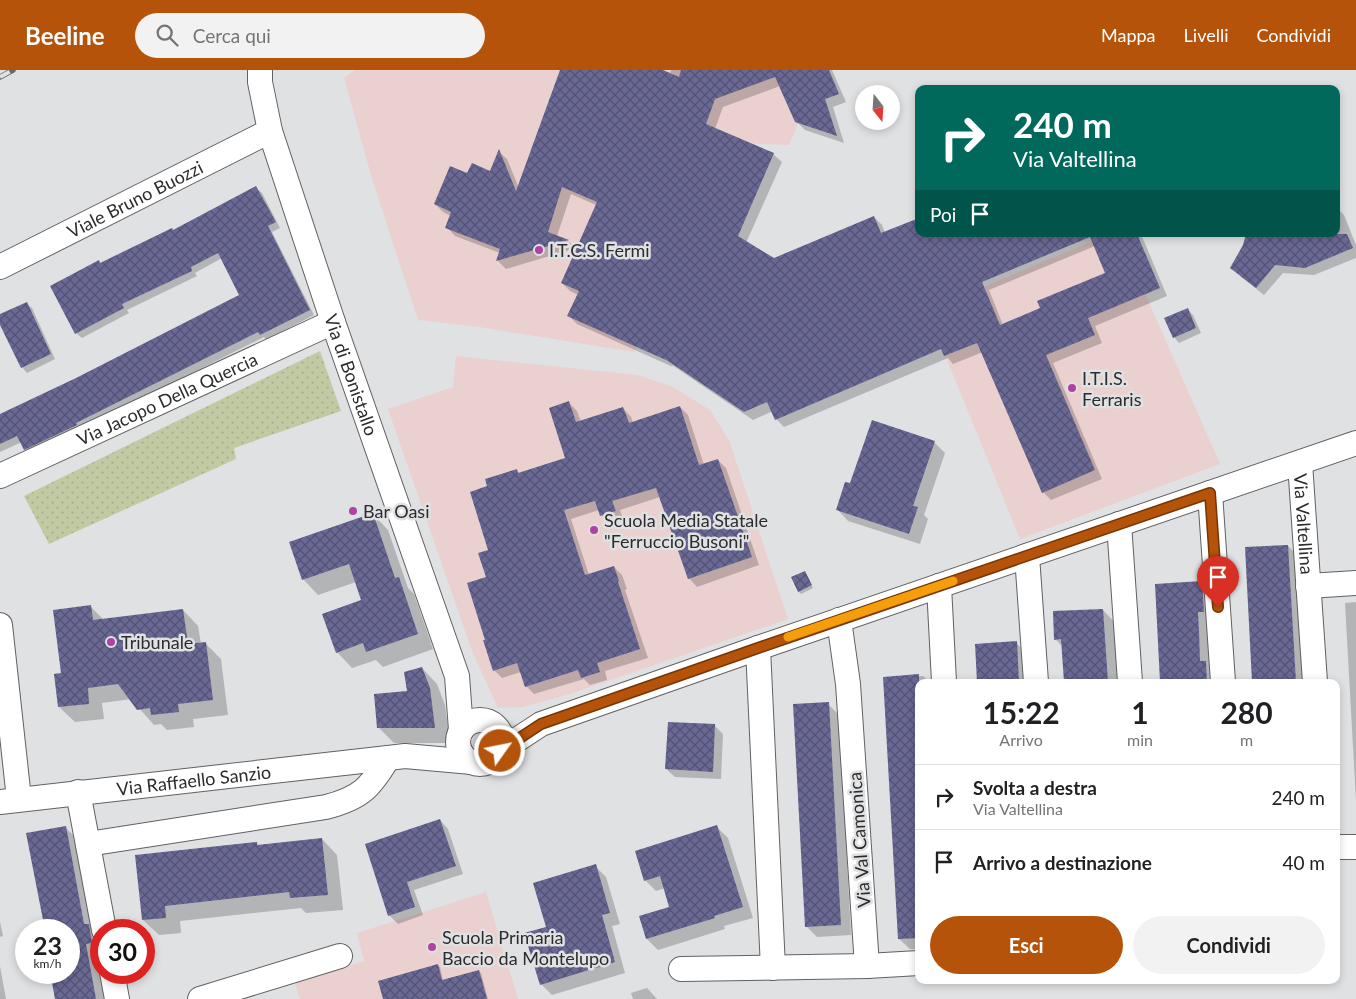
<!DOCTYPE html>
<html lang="it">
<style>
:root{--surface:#fff;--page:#f2f2f2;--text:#202124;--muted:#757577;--line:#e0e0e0;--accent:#b45309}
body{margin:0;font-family:Lato,sans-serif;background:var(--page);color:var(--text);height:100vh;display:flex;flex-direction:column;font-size:19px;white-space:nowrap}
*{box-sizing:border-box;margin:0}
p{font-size:16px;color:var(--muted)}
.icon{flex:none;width:28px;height:28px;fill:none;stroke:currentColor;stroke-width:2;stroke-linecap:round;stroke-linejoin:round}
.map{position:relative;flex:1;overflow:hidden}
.drawer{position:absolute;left:915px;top:609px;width:425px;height:305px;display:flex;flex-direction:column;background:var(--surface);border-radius:10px;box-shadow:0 2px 8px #0003}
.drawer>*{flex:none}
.hud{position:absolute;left:915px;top:15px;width:425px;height:152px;border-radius:10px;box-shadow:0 2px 8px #0003;background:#00695c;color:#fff;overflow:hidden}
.needle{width:32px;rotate:163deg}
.controls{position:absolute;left:855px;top:15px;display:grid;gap:10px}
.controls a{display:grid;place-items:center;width:45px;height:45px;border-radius:50%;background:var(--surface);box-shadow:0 2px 8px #0003;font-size:25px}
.speed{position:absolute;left:15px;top:849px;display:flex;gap:10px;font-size:25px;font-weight:700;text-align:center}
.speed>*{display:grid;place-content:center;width:65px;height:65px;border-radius:50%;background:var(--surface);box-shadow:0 2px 8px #0003;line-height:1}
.speed small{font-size:12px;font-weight:400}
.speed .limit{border:8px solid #d22;background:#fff;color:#111}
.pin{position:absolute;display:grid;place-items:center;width:42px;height:42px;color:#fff;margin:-51px -21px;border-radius:50% 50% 50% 0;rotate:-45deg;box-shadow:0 0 5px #0007}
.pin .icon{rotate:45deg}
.me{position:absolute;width:55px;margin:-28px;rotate:57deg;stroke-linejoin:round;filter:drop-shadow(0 0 4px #0008)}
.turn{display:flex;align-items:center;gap:18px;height:105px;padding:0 15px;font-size:22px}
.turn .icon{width:65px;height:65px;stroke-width:2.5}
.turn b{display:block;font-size:35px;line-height:42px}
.then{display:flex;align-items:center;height:48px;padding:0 15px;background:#0003;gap:10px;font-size:19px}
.eta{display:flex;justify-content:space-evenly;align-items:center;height:85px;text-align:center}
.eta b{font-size:30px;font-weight:700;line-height:35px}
.cta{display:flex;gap:10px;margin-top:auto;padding:10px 15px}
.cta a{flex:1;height:58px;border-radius:30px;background:var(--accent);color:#fff;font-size:20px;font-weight:700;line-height:58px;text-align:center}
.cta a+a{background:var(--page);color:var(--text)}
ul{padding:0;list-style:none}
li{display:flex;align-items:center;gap:15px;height:65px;padding:0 15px;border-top:1px solid var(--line)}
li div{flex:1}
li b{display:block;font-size:19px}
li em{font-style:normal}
header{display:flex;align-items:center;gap:30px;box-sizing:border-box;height:70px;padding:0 25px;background:var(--accent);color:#fff}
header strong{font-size:24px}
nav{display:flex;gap:28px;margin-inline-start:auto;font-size:18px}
.search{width:350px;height:45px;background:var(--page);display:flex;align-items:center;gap:12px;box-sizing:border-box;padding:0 18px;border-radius:28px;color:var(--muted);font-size:19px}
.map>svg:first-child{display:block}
.education{fill:#ebd0d0}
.green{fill:url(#green-dots)}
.shadow{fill:#0003;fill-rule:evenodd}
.building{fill:url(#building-cross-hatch);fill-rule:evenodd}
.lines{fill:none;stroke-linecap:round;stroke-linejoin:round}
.minor-casing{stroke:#616164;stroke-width:26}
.minor{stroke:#fff;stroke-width:24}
.rail-casing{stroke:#69696a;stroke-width:5.5}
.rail{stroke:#e0e1e3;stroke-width:4;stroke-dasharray:11;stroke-linecap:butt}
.route-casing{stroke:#753606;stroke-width:12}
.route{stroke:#b45309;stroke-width:9}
.slow{stroke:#f59e0b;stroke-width:9}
.poi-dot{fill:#ae43a4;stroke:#e0e1e3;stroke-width:2}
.labels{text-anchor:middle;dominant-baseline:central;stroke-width:5;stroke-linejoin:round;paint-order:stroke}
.street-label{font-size:18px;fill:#2c2c2d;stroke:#e0e1e3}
.poi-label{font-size:18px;fill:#2c2c2d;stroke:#e0e1e3;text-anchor:start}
</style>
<header>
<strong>Beeline</strong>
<div class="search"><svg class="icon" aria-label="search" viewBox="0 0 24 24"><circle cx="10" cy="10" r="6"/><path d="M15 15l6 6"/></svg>Cerca qui</div>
<nav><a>Mappa</a><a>Livelli</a><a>Condividi</a></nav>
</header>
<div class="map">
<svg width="1356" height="929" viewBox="0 0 1356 929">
<defs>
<pattern id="green-dots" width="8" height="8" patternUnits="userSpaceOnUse" patternTransform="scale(1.25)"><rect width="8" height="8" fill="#c2caa3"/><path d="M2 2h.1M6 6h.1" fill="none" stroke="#a7ae8d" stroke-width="1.8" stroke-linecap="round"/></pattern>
<pattern id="building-cross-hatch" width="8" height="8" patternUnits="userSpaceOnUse" patternTransform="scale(1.25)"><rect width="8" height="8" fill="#6a6995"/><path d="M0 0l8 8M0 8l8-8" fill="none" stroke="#535273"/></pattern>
</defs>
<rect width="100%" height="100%" fill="#e0e1e3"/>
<!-- education -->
<path class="education" d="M355,0H818L819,4L789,75L734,73L634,282L479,257L418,250L372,109L344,8Z
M1109,164H1119L1220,394L1020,469L927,241Z
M456,286L638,305L673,317L710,340L729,370L788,549L570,624L523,637L498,638L472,581L388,339L453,317Z
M486,822L518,929H300L295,913L364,891L357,863Z"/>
<!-- green -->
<path class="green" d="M320,281L341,341L234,378L236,389L49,474L24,426Z"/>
<!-- shadow -->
<path class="shadow" d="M561,0H659L670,4L671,0H832L846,32L833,37L844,73L805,60L796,51L780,16L723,37L715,59L773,84L782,92L746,173L774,189L874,147L882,155L885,163L1141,164L1167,226L1095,256L1102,273L1053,293L1102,409L1051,430L1043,422L983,282L953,294L948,288L784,357L776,349L773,341L753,350L672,295L673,297L577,254L569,246L578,225L570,221L562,213L596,135L571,124L557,166L568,171L576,178L506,199L498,191L500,183L455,166L447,157L451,146L443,142L435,134L467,105L491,103L499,82L507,89L519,118ZM1095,176L1106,204L1041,239L1003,255L989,220Z
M256,118L262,123L280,158L272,162L314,245L266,270L264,267L30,384L25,379L22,372L0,382V345L76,309L241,225L222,188L195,203L197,206L127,240L129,243L82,268L76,263L100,194L174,161Z
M1336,137L1344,145L1356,175V188L1314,205L1283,203L1264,225L1240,206L1244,176L1247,164H1336Z
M26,233L32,238L55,289L27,303L22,297L0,252V246Z
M1187,239L1193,245L1201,263L1179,273L1174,267Z
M569,333L577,341L581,352L623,338L631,347L633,353L680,337L688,345L704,395L718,390L726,398L759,495L697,517L689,508L660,427L620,440L623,449L609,454L601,445L599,440L571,449L589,505L614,497L622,505L627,519L625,520L648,588L605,601L607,610L590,615L584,609L534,624L526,616L521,602L502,608L494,600L487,570V508L490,481L489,417L516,400L520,404L567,389Z
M934,372L945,383L924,445L928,449L920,474L848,451L838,440L851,415Z
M373,444L388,460L408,518L414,524L433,579L383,597L376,590L352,598L337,582L363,531L356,512L318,525L303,509Z
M1288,476L1299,487L1306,612H1253L1246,479Z
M805,502L813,518L801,524L799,522Z
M1202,512L1217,528L1221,612H1162L1156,515Z
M1356,532V731L1345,533Z
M91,537L104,550L183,540L198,556L201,574L205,573L221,589L228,645L193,649L194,657L167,660L161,654L154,655L131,629L102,633L104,649L75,652L59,637L55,605L63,604Z
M1103,540L1118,556L1122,612H1065L1063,577L1055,569Z
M1016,573L1027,583L1029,612H978L976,575Z
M422,598L437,614L445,635L450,673H394L378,657L409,622Z
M923,606L930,612H919V879H910L899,869L884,608Z
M828,634L839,645L851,865L817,867L806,856Z
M669,653L715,656L723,664L721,709L675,707L666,699Z
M440,750L448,759L463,804L414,820L423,845L398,854L389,845L366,775Z
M65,757L77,769L100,867L101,885L97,886L104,925L108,929H56L69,902V860H46Z
M717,757L728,768L753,848L724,856L725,859L658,880L647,869L641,847L671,838L665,818L656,821L645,810Z
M322,769L337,785L343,840L306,843L301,838L180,851L181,863L159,865L143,850L257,773L259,776Z
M595,796L606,807L620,854L612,856L625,903L552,925L541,914L547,858Z
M0,852L3,866L0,867Z
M437,895L440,897L443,911L478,901L481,903L488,929H384Z
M0,896L6,929H0Z
M647,918L657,929H633L631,923Z"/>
<!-- building -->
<path class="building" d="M560,0H663L679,7L681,0H829L839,24L825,29L837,66L795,52L775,7L715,29L706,54L774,83L738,166L774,188L874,146L881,163L919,148V164H1137L1160,218L1088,248L1095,265L1046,285L1095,400L1042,423L977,273L944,286L941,279L775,350L767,332L744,342L665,289L666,290L567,246L579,221L561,213L597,132L562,117L548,162L569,170L496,191L500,179L445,158L451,142L434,134L450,96L467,103L472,93L490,101L499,79L516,121ZM1090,167L1105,203L1037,231L1040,238L1000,255L982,212Z
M256,116L276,152L268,156L310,240L260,265L258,262L76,353L77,355L24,380L17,366L0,374V344L76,308L239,225L218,183L191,197L192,201L122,234L124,238L75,264L50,216L99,190L100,193L172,158L173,160Z
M1246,164H1347L1353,178L1305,198L1275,195L1256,218L1230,198L1243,175Z
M27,232L51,284L21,298L0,255V244Z
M1188,238L1196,258L1173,268L1164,248Z
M569,331L576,352L623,337L629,353L680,336L699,395L718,389L752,487L688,509L656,418L612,431L616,441L600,446L595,431L564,440L585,505L614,496L619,511L618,512L640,579L597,593L600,602L581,608L578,600L525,617L517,593L493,601L483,570H485L467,513L486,507L478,483L488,480L470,422L487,416L485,409L517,399L518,403L565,388L549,338Z
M872,350L935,371L913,436L918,437L909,464L836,440L845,412L850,413Z
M373,443L395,508L399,507L418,564L366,582L363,573L336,583L322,544L361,530L349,494L302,510L289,472Z
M1288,475L1296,612H1252L1245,477Z
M805,501L812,515L798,522L791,507Z
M1202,511L1204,542H1198L1199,562L1200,591H1206L1207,612H1160L1155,514Z
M91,535L93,550L183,539L188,574L206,572L213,630L178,634L179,642L151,645L150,638L137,640L118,614L88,618L89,634L58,637L54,604L61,603L53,540Z
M1103,539L1108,612H1064L1061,569L1054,570L1053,541Z
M1017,571L1019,612H977L975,574Z
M422,597L430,618L435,658H377L374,624L407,621L404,602Z
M919,604V868L898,869L883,607Z
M829,632L841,855L805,857L793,634Z
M668,652L715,654L713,702L665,699Z
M440,749L456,796L407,812L415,837L388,846L365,774Z
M717,755L743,837L714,846L715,848L646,869L639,846L669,837L660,806L644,811L635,781Z
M66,756L84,854H89L92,873L86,874L96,929H55L50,902H69V860H45L26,763Z
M322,768L328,825L290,828L289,822L165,836L166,848L142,850L135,785L257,772V775Z
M596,794L610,843L602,845L615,892L540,915L524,863L546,857L533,813Z
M438,894L442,910L479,900L487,929H383L378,911Z"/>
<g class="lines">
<defs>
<g id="minor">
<path id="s1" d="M260,0V12L270,61L333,252L457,606L461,660"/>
<path id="s2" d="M0,197L270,61"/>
<path id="s3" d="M1300,393L1315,612"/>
<path id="s4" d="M0,406L333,252"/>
<path d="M1210,423L1223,612"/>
<path d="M1119,454L1130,612"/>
<path d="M1027,486L1036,612"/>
<path d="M939,516L944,612"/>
<path d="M1308,516L1356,513"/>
<path d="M0,555L19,729"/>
<path d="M758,578L773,898"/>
<circle cx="480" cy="672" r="22"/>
<path d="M500,681L541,654L758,578L1356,373"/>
<path d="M78,722L104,860"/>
<path id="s5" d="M0,732L388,688L405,686L472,692"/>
<path d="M88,774L326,737C361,728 370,718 388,688"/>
<path d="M1336,777H1356"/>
<path d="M867,896L919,893"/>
<path d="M681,899L867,896L848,614L839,550"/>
<path d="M112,902L117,929"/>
<path d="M200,929L340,886"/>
</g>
</defs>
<!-- minor casing -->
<use href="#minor" class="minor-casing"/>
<!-- minor -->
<use href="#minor" class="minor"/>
<defs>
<path id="rail" d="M0,7L13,0"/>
</defs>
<!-- rail casing -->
<use href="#rail" class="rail-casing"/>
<!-- rail -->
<use href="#rail" class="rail"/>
</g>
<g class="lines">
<defs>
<path id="route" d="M500,681L541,654L758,578L1210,423L1218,537"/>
</defs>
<!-- route casing -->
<use href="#route" class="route-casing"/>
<!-- route -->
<use href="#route" class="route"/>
<!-- slow -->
<path class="slow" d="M788,567L953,511"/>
</g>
<!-- markers -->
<g class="poi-dot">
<circle cx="539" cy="180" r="5"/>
<circle cx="1072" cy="318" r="5"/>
<circle cx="353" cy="441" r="5"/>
<circle cx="594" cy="460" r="5"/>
<circle cx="111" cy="572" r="5"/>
<circle cx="432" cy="877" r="5"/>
</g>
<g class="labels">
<!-- street labels -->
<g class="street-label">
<text stroke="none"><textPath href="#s2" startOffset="151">Viale Bruno Buozzi</textPath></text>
<text stroke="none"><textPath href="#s1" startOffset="319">Via di Bonistallo</textPath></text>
<text stroke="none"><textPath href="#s4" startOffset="184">Via Jacopo Della Quercia</textPath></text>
<text stroke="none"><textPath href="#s3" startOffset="61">Via Valtellina</textPath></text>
<text stroke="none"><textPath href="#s5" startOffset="195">Via Raffaello Sanzio</textPath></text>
<text transform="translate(859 770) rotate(-94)">Via Val Camonica</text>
</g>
<!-- poi labels -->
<g class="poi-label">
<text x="549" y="180">I.T.C.S. Fermi</text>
<text x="1082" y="308">I.T.I.S.<tspan x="1082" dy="21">Ferraris</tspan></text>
<text x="363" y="441">Bar Oasi</text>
<text x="604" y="450">Scuola Media Statale<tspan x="604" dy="21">"Ferruccio Busoni"</tspan></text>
<text x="121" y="572">Tribunale</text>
<text x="442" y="867">Scuola Primaria<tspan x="442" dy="21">Baccio da Montelupo</tspan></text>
</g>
</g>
</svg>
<div class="controls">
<a><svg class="needle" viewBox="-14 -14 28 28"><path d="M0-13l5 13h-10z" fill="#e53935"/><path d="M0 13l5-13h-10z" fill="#757577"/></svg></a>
</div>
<div class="speed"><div>23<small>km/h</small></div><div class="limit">30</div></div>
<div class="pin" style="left:1218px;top:537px;background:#d93025"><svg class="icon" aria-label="arrive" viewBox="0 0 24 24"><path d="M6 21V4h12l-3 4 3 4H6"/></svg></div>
<svg class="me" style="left:500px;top:681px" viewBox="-20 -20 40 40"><circle r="17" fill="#b45309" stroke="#fff" stroke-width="3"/><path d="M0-11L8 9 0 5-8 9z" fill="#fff"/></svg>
<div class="hud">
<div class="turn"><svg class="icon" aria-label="right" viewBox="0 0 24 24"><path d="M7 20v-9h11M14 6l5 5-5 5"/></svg><div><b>240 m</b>Via Valtellina</div></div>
<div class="then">Poi<svg class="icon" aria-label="arrive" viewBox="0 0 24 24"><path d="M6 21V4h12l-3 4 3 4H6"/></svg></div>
</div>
<section class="drawer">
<div class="eta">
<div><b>15:22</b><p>Arrivo</p></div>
<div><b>1</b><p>min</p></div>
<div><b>280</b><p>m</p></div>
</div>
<ul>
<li><svg class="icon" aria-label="right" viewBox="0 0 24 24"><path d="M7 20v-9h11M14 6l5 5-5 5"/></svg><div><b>Svolta a destra</b><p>Via Valtellina</p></div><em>240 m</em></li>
<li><svg class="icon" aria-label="arrive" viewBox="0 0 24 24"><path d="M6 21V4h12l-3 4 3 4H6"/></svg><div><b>Arrivo a destinazione</b></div><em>40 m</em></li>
</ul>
<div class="cta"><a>Esci</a><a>Condividi</a></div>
</section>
</div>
